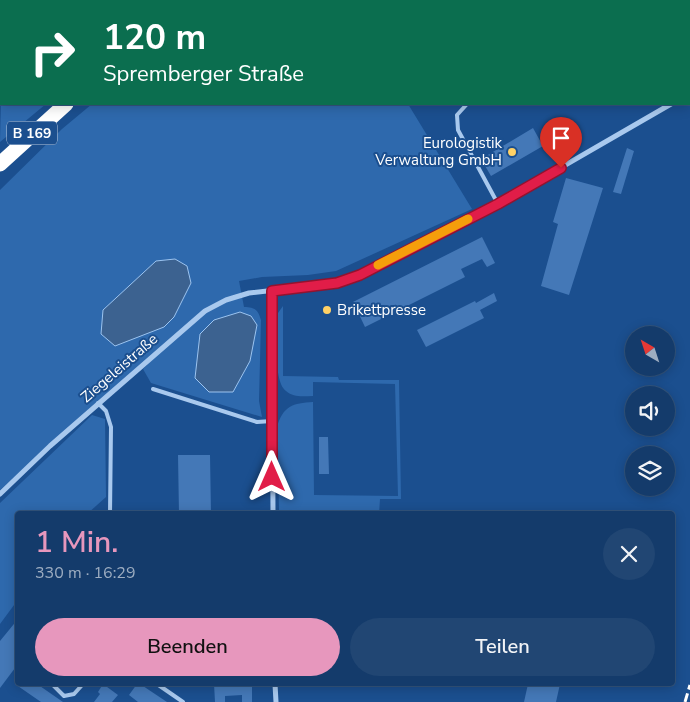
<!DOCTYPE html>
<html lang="de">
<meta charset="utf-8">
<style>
:root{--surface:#143b6b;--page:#214673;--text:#f1f3f6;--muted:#9dadc1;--line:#33557e;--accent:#e797bd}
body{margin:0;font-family:"Nunito Sans",sans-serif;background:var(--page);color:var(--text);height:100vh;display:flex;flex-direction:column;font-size:19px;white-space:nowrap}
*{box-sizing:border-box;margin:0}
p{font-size:16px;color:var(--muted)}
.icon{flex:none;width:28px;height:28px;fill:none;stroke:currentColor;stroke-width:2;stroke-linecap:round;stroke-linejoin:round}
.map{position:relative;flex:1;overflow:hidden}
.details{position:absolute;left:15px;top:511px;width:660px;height:175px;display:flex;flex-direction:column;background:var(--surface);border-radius:5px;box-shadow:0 2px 12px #0003,0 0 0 1px var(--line)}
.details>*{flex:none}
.guide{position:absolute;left:0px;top:0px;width:690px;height:105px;box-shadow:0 2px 12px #0003,0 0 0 1px var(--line);background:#0b6e4f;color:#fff;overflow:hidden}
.needle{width:32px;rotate:321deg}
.fabs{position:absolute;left:625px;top:326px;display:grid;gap:10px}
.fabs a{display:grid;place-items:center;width:50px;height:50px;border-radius:50%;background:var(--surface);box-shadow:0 2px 12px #0003,0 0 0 1px var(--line);font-size:25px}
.pin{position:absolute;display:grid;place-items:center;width:42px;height:42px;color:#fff;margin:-51px -21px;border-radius:50% 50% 50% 0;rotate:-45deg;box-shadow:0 0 5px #0007}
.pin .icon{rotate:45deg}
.me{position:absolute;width:55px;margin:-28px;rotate:0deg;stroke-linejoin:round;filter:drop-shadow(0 0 4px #0008)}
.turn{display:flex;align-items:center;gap:18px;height:105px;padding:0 20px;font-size:22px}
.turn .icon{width:65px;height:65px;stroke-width:2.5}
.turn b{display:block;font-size:35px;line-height:42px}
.round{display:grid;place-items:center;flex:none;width:52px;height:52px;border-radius:26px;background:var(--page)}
.headline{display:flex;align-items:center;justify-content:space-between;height:85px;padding:0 20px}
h1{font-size:30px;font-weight:600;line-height:38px;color:var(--accent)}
.action{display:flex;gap:10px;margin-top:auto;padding:10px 20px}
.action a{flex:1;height:58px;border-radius:30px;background:var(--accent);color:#111;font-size:20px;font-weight:600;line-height:58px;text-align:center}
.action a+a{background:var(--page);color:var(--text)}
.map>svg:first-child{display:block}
.green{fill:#2e69ad}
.water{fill:#3c6290;stroke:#9cc4f0}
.building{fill:#4478b7}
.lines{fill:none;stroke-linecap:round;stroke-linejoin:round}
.path{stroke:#a9c9ee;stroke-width:2;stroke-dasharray:2.5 4;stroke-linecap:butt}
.lane{stroke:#a9c9ee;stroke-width:4}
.street{stroke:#a9c9ee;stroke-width:5}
.highway{stroke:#fff;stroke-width:15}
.rail{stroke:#fff;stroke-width:3;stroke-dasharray:9 4;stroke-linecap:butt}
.route-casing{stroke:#92132f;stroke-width:12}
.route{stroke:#e11d48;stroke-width:9}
.slow{stroke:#f59e0b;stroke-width:9}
.poi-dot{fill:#ffd166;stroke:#1b4f8f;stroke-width:2}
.labels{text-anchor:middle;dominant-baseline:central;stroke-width:4;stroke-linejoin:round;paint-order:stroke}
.shield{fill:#1b4f8f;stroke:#bbcadd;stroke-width:1}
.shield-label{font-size:14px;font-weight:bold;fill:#fff}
.poi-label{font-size:15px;fill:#fff;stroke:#1b4f8f;text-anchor:end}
.street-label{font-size:15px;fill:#fff;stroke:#1b4f8f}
</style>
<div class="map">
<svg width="690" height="702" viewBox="0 0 690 702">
<rect width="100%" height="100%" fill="#1b4f8f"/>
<!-- green -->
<path class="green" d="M63,0H218L61,1Z
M296,0H684L688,1H292Z
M1,99V104H46L0,142Z
M92,104H408L472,209L336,271L308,275L262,277L239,281L244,307C255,307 258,310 261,320L259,401L262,417L151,383L143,369L177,334L0,490V190L62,129Z
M283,306V376L338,377L339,380H399L401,499H380L379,514H282L279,510L277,427C283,406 293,403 313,402L314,495L398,496L395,384L313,382V396C303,396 294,398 286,391C272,380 278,331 278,313Z
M92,415L105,419L106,497L87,514H18L17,601L0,624V503Z"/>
<!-- water -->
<path class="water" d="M175,259L187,266L191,283L174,317L164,327L115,346L101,334L103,310L156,261Z
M240,312L251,316L257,325L250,361L233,392H209L195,378L200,334L214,320Z"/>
<!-- building -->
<path class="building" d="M533,128L543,146L491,176L481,159Z
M627,148L634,151L621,194L613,192Z
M566,178L603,188L569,295L541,286L558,224L553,222Z
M482,237L495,263L487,267L482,259L461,269L465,277L365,327L353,302Z
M494,293L497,301L480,310L484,318L426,347L417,330L475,301L476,303Z
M319,437H328L329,474H319Z
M178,455H210L211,514H179Z
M18,619V664L0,688V641Z
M15,684H37L63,702H41Z
M103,684L118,695L112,702H94L100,694L98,692Z
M137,684H140L167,702H138L129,695Z
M214,684H252V702H242V695L225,696V702H215Z
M528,684H560L556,702H524Z"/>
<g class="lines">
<!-- path -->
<path class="path" d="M62,1L63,0
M0,61L1,60"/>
<!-- lane -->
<path class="lane" d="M689,39L690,41
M467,104L457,115L458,130L498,204
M153,389L257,422L272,421
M98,403L106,411L111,427L110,514
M52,684L64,696L74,694L83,684
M157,684L183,702"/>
<!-- street -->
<path class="street" d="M689,94L690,93
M272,291L273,514
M0,494L50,446L205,311L226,300L249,293L337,283L360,275L498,204L671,104
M275,684L276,702"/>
<!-- highway -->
<path class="highway" d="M248,1L252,0
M0,164L66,104"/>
<!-- rail -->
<path class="rail" d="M685,702L690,685"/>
</g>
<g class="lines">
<defs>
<path id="route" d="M272,477V291L337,283L360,275L498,204L561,168"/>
</defs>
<!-- route casing -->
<use href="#route" class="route-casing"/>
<!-- route -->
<use href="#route" class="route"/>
<!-- slow -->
<path class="slow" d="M378,265L468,219"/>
</g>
<!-- markers -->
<g class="poi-dot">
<circle cx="512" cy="152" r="5"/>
<circle cx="327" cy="310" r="5"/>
</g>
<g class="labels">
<!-- shield labels -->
<rect class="shield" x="7" y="121.5" width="50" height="23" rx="4"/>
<g class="shield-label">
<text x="32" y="133">B 169</text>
</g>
<!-- poi labels -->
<g class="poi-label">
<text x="502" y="143">Eurologistik<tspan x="502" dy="17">Verwaltung GmbH</tspan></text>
<text x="337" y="310" text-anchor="start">Brikettpresse</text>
</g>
<!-- street labels -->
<g class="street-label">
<text transform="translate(119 368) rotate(-41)">Ziegeleistraße</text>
</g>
</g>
</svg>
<div class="fabs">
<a><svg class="needle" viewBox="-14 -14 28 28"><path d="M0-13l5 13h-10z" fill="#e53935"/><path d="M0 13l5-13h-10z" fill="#9dadc1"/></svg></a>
<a><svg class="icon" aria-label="sound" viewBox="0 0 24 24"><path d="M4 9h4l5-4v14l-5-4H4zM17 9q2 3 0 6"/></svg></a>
<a><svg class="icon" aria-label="layers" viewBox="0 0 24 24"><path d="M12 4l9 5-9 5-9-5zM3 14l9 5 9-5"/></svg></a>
</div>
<div class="pin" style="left:561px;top:168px;background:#d93025"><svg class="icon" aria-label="arrive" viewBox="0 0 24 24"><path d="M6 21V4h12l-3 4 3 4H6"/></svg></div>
<svg class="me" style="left:272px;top:477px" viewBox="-20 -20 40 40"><path d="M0-17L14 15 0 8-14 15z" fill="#e11d48" stroke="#fff" stroke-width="4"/></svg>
<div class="guide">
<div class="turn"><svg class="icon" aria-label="right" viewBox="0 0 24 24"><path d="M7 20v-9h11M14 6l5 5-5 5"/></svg><div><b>120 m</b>Spremberger Straße</div></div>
</div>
<section class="details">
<div class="headline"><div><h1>1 Min.</h1><p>330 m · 16:29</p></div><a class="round"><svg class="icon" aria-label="close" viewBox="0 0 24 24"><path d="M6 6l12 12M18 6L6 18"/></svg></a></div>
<div class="action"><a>Beenden</a><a>Teilen</a></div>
</section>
</div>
